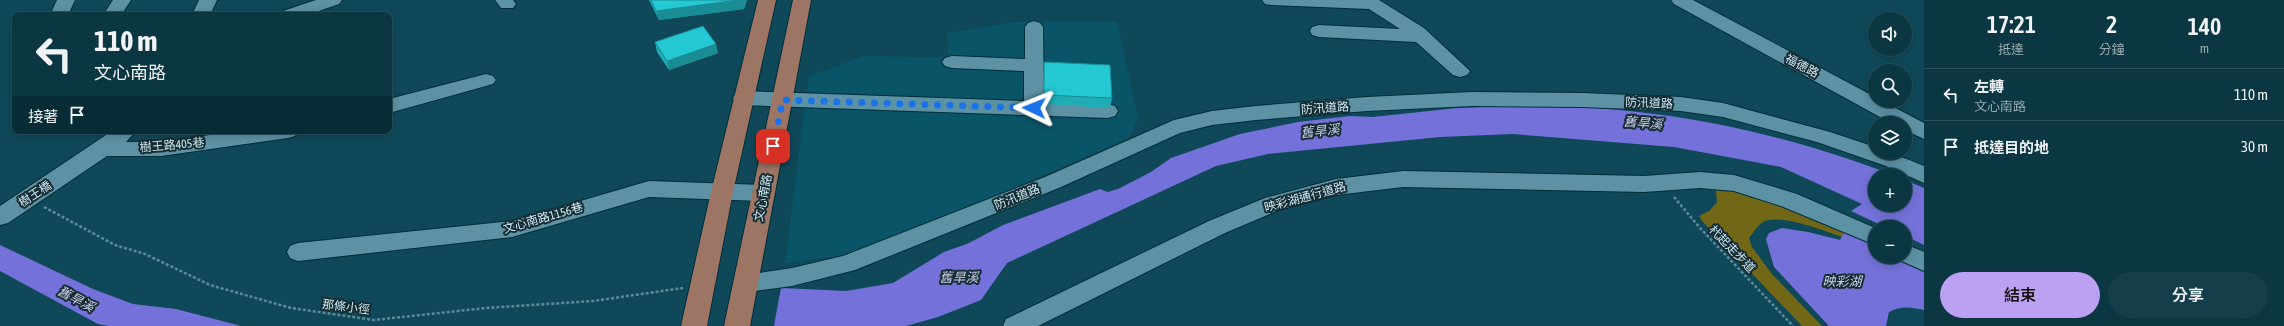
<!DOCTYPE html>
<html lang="zh-TW">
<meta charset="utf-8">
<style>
:root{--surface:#0b3743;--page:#143f4a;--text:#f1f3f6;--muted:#9aacb2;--line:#2b515c;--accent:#bca0f2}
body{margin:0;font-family:"Asap Condensed","Noto Sans TC",sans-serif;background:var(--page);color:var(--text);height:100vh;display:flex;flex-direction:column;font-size:15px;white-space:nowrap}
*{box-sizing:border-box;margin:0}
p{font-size:13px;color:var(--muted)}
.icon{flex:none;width:22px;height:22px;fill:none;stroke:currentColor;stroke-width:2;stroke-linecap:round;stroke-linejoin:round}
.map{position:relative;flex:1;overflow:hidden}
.details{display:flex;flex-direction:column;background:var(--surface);width:360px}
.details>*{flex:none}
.banner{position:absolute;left:12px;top:12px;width:380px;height:122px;border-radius:8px;box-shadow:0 2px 10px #0003,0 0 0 1px var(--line);background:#0b3743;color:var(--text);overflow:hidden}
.controls{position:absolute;left:1868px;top:12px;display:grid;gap:8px}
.controls a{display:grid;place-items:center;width:44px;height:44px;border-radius:50%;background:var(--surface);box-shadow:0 2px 10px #0003,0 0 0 1px var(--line);font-size:20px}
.pin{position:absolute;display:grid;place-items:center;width:34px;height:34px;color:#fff;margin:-17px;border-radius:8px;box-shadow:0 2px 6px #0006}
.me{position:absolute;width:44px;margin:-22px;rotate:272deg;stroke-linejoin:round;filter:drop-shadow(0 0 3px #0008)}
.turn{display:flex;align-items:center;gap:14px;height:84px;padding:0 16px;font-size:18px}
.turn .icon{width:52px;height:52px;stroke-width:2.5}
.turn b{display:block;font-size:28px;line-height:34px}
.then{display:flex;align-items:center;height:38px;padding:0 16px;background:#0003;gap:8px;font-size:15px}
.eta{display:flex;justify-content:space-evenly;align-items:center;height:68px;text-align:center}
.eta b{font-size:24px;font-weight:600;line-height:28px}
.action{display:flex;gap:8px;margin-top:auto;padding:8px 16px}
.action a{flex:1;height:46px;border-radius:24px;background:var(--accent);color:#111;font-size:16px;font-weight:600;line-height:46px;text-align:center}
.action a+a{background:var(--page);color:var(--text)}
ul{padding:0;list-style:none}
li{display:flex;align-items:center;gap:12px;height:52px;padding:0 16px;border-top:1px solid var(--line)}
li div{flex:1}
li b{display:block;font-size:15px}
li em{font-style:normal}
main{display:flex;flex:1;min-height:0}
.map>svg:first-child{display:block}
.built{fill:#095467}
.green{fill:#716717}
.water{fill:#7472da}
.pier{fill:#0f4959}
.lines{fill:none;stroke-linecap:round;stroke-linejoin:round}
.river{fill:#7472da;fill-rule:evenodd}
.minor-casing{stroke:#012d3a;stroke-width:2}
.major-casing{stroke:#012d3a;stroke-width:2}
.path{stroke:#5d8a98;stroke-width:2.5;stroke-dasharray:3 2;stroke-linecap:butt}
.minor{fill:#5d92a4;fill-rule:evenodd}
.major{fill:#9d7564;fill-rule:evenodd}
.wall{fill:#1facb5}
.shaded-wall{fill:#198c94}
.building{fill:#24c8d3;stroke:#198c94}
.route{stroke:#1a73e8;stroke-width:7;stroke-dasharray:0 12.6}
.labels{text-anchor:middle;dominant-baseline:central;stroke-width:4;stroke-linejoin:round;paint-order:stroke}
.street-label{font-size:12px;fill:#d0ebf5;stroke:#152c33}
.water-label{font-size:13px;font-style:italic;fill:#ced1eb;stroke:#152c33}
</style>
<main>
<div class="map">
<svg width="1924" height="326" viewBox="0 0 1924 326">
<rect width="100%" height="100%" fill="#0f4959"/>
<!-- built -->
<path class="built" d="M1117,21L1138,119L1128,139L964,209L850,254L785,263L809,76L864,56L948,58L947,33L1014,22Z"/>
<!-- green -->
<path class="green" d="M1713,184L1774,201L1844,232L1842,237C1824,231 1780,213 1763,222C1757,226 1753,233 1749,238L1752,247L1772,274L1822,326H1802L1702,221L1699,216L1709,211L1717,202L1716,191Z"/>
<!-- water -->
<path class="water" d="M1525,105C1658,107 1768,128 1893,175H1875V205H1905V180L1924,188V245L1905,236V227H1885L1851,211L1862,204L1781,167L1674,147L1512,134L1440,137L1268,154L1216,166L1007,263L981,300L938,317L906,326H687L777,308L781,288L846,291L893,283L944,252L975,241L1044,225L1091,197L1118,189L1151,172L1171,158L1240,134L1298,122L1350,116L1373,117L1457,108Z
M1782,228L1808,232L1840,240L1844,232L1875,246V257H1899L1924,268V310C1910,307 1901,306 1889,312L1886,326H1829L1774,267L1766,239L1769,233Z
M0,245L93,289L133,304L176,309L241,326H109L98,324L0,271Z"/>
<!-- pier -->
<path class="pier" d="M781,286L774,326H685L776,306Z"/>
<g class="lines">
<!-- river -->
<path class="river" d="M1100,189L1110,193L1114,200L1110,207L1025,241L991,259L980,263L969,259L965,251L969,243L1003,225Z"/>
<defs>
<path id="minor" d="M57,0H75L68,15H50Z
M113,0H131L121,15H103Z
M199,0H217L210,15H192Z
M316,0H342L339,4L307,15H280L283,11Z
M495,0H513L516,4L513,8H501Z
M1262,0H1379L1424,28L1470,71L1467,75L1460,77L1453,75L1416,42L1319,37L1312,35L1310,31L1312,27L1319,25L1400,29L1369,9L1271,5L1265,4Z
M1671,0H1693L1875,97V101H1882L1924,123V139L1905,130V123H1891L1674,4Z
M1034,21L1040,23L1043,27L1044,102L1108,104L1115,106L1118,111L1115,116L1108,118L743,105L736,103L733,98L736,93L743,91L1024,101V71L952,68L945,66L942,62L945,58L952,56L1025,59V27L1028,23Z
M486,74L493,76L496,80L493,84L389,113V99Z
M1472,92L1582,93L1681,97L1723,103L1830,132L1875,147V153C1894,153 1907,159 1924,166V183L1886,166L1817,142L1723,117L1681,111L1582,107L1472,106L1367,111L1256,120L1212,125L1180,133L1061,187L855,270L792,286L746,292L738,290L734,283L738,276L792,268L843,256L1045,177L1174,120L1212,111L1256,106L1367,97Z
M112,131H136L126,142H161L238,131H298L295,136L288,138L161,156H107L8,223L0,225V206Z
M1403,171L1644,176L1700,172L1734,175L1797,194L1875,228V245L1781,206L1734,191L1700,188L1644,192L1403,187L1336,195L1279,210L1225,233L1038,326H1003L1006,319L1209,221L1265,198L1336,179Z
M649,181L763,185L771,187L774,193L771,199L763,201L649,197L512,237L298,261L290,258L287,252L290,246L298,243L512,221Z
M1905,244L1924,252V271L1897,259L1896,257H1905Z"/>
<path id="major" d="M758,0H776L733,192L707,326H681L711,192Z
M793,0H811L750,326H724Z"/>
</defs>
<!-- minor casing -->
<use href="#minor" class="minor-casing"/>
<!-- major casing -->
<use href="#major" class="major-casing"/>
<!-- path -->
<path class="path" d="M1674,197L1700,228L1793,326
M44,207L115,245L145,254L210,285L291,308L374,320L486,308L593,301L683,288"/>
<!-- minor -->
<use href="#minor" class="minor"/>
<!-- major -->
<use href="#major" class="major"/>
</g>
<!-- wall -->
<path class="wall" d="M649,0H747L744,9L659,20Z
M655,42L718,53L669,70L657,52Z
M1044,62L1112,98L1110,108L1043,104Z"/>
<!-- shaded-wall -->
<path class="shaded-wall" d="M738,0H747L744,9L659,20L656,11Z
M716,44L718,53L669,70L667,61Z"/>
<!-- building -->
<path class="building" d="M651,0H738L656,11Z
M703,26L716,44L667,61L655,42Z
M1044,62L1110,65L1112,98L1044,95Z"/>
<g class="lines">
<!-- route -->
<path class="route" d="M773,146L783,100L1034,108"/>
</g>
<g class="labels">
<!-- street labels -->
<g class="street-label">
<text transform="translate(1802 66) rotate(28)">福德路</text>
<text transform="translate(1649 103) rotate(2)">防汛道路</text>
<text transform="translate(1325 108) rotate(-4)">防汛道路</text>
<text transform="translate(172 145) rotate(-5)">樹王路405巷</text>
<text transform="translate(35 194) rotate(-33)">樹王橋</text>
<text transform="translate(1017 197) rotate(-22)">防汛道路</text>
<text transform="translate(1305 197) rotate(-15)">映彩湖通行道路</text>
<text transform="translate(763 198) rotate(-79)">文心南路</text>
<text transform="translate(543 218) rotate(-16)">文心南路1156巷</text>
<text transform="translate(1732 249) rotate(46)">杙起走步道</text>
<text transform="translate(346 307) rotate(7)">那條小徑</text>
</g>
<!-- water labels -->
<g class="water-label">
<text transform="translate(1643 123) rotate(5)">舊旱溪</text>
<text transform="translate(1320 131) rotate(-6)">舊旱溪</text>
<text x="959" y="277">舊旱溪</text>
<text x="1842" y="281">映彩湖</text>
<text transform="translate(76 299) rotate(28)">舊旱溪</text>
</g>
</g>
</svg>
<div class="controls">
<a><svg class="icon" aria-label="sound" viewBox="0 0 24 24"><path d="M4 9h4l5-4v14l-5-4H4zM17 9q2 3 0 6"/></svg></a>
<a><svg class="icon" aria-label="search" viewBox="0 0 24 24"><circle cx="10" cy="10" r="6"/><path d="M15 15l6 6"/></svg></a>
<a><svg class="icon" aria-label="layers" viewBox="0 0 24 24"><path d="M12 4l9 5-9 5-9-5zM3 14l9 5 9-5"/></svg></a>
<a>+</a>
<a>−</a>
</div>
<div class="pin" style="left:773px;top:146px;background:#d93025"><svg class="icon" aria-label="arrive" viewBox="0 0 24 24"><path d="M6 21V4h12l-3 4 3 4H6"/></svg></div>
<svg class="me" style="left:1034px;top:108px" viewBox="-20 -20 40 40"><path d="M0-17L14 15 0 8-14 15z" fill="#1a73e8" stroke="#fff" stroke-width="4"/></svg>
<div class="banner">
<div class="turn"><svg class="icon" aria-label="left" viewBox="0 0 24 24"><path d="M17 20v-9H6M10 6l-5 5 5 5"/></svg><div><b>110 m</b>文心南路</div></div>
<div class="then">接著<svg class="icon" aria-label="arrive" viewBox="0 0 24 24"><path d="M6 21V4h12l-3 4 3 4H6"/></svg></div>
</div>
</div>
<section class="details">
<div class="eta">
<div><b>17:21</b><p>抵達</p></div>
<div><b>2</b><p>分鐘</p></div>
<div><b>140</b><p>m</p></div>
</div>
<ul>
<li><svg class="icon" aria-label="left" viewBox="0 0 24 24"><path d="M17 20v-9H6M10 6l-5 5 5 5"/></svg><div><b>左轉</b><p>文心南路</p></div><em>110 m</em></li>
<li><svg class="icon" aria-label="arrive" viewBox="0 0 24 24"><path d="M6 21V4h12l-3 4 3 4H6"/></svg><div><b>抵達目的地</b></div><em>30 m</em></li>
</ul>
<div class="action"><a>結束</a><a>分享</a></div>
</section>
</main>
